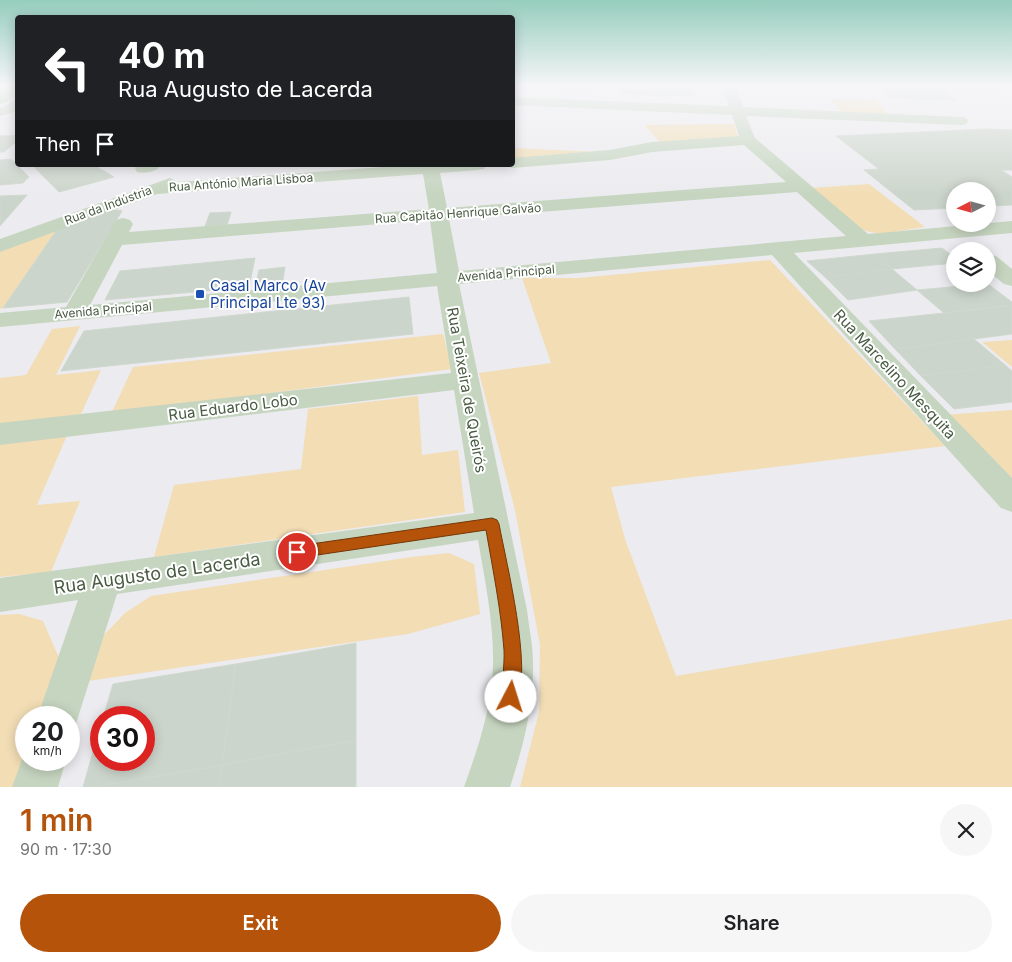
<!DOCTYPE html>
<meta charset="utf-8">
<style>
:root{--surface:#fff;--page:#f6f6f6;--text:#202124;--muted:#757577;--accent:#b45309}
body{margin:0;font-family:Inter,sans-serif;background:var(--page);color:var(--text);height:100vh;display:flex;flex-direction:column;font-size:19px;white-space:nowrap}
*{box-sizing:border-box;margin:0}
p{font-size:16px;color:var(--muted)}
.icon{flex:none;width:28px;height:28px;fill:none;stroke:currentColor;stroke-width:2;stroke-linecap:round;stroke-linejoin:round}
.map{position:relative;height:787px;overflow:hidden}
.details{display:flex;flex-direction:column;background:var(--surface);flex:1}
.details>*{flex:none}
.banner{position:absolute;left:15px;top:15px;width:500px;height:152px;border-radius:5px;box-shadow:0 2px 12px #0003;background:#202124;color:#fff;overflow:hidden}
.needle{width:32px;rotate:264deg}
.fabs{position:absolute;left:946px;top:182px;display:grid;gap:10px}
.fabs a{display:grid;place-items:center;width:50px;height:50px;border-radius:50%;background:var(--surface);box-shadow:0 2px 12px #0003;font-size:25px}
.speed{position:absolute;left:15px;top:706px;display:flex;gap:10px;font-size:25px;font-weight:700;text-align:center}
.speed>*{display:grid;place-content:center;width:65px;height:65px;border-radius:50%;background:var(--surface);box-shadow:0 2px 12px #0003;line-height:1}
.speed small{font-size:12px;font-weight:400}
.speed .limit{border:8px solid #d22;background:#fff;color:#111}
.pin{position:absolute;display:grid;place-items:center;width:42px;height:42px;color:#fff;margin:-21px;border:2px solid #fff;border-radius:50%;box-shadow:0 1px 5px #0007}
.me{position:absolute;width:55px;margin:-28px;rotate:5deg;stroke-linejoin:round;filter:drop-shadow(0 0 4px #0008)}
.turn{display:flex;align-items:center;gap:18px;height:105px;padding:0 20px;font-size:22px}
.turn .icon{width:65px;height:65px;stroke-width:2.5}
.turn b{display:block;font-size:35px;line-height:42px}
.then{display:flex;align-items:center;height:48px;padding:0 20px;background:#0003;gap:10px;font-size:19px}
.round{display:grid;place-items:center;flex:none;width:52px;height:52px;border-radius:26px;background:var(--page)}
.overview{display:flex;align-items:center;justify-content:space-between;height:85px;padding:0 20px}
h1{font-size:30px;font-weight:600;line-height:38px;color:var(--accent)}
.cta{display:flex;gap:10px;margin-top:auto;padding:10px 20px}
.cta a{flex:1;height:58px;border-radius:30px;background:var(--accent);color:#fff;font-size:20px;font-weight:600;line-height:58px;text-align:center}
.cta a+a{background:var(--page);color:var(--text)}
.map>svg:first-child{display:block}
.green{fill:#f2ddb5}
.building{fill:#ccd5cb;stroke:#cfd8cf}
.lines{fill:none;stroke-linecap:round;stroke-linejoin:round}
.minor{fill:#c6d5c0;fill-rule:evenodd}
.major{fill:#b1cea8;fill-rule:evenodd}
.route{fill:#b45309;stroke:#753606}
.transit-dot{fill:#1a4fb4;stroke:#fff;stroke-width:2}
.labels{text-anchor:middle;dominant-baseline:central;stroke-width:4;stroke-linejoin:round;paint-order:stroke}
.far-street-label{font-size:12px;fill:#495b43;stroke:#fff}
.transit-label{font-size:15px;fill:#164399;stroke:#fff;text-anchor:start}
.street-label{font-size:15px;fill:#495b43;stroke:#fff}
.near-street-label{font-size:18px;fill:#495b43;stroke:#fff}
</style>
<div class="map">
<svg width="1012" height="787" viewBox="0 0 1012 787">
<rect width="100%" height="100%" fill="#ecebef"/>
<!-- green -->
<path class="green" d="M831,99L877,101L889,116L841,113Z
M734,124L738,137L660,142L644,125Z
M513,148L600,152L513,159Z
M869,184L925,227L880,234L862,230L811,188Z
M56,231L3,308L0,309V251Z
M770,260L945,446L611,487L625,539L676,676L1012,619V787H520L539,712L540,645L515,510L479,373L551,363L522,278H579Z
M80,326L56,375L101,370L81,414L0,425V378L26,375L52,329Z
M443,334L452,369L111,414L133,367Z
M1012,340V367L982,342Z
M418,396L422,455L458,450L465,512L154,557L174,485L301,469L308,409Z
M1012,410V486L943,415Z
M68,433L37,505L80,501L51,572L0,577V442Z
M449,553L474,564L480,614L408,634L88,681L103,636L125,613L151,596L412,557Z
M19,614L43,621L59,658L39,717L26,718V754L15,787H0V615Z"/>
<!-- building -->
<path class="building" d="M514,85H592L591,91L513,87Z
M621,85H691L694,96L620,94Z
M924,85L994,86L1001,92L928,89Z
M882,88L945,91L956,100L891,98Z
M986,129L1012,130V170H1001L1012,177V205L988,206V191H955V208L914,210L864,170L879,169L836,136Z
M18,135V140L4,152H0V136Z
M11,159L29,177L23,183L0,185V160Z
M32,165H94L114,177L59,192Z
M27,195L0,226V196Z
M110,209L122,211L67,302L3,308L56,231Z
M231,212L227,225L205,226L210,213Z
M942,248L955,258V263L892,269L875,254Z
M875,254L892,269L825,277L807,261Z
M255,258L249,287L105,300L120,271Z
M285,267L283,280L256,283L259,270Z
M892,269L917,290L848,300L825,277Z
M984,284H988L1012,302V305L944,313L917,290Z
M409,297L413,334L61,371L84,331Z
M1012,305V334L974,339L944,313Z
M944,313L974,339L895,349L869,321Z
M974,339L1005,365L921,376L895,349Z
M1005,365L1012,371V402L954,409L921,376Z
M356,643V740L222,765L236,664Z
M236,664L222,765L93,787H83L101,724V760H144V718H103L113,684Z
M356,740V787H219L222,765Z
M222,765L219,787H93Z"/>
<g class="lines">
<!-- minor -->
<path class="minor" d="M721,85H735L743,107L961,117L966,118L968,121L966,124L961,125L746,116L755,138L868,234L1012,221V233L794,253L1012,478V512L1001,508L772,255L459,284L527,610C529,628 533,645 533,663C534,706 523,747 510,787H464C478,748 492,707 493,665C494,623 485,581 478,540L117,594L73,733L69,735V718H37L78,600L0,612V578L474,513L454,390L0,445V423L451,373L437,286L0,327V313L66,307L116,220L123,218L130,220L133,224L129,232L429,209L423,174L157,194L0,252V239L170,178L178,182L409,165H486L484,169L478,170L440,173L447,208L786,182L744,145L652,152L610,160L512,168L505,165H512V158L610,150L652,142L739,136L732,115L512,105V97L729,106ZM797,192L846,236L459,271L449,219ZM430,220L437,273L90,305L122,245Z
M18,99V111L0,116V108Z
M137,165H161C157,172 145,174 137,172L135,168Z
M988,255L996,256L1012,269V286L1004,284L988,271Z
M26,749V760H66L58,787H12Z"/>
<!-- major -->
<path class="major" d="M8,85H18V91L5,103L0,104V93Z"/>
</g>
<!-- sky -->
<linearGradient id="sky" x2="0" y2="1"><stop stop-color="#96cdbd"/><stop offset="0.44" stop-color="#f6f6f8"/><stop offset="1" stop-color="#f6f6f8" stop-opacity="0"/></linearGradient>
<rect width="1012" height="195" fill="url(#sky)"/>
<!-- route -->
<path class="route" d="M492,518L497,520L499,524C507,566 532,666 517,703L511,706L505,703C500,692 505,664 504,650C501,610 493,570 486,530L297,558L292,557L290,552L292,548L297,546Z"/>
<!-- markers -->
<rect class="transit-dot" x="195" y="289" width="10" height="10" rx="2.5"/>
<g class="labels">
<!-- far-street labels -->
<g class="far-street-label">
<text transform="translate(241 182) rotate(-4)">Rua António Maria Lisboa</text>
<text transform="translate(108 205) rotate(-20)">Rua da Indústria</text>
<text transform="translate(458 213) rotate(-4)">Rua Capitão Henrique Galvão</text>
<text transform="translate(506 273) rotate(-5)">Avenida Principal</text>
<text transform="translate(103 310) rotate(-5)">Avenida Principal</text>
</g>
<!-- transit labels -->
<g class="transit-label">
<text x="210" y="285">Casal Marco (Av<tspan x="210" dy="17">Principal Lte 93)</tspan></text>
</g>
<!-- street labels -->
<g class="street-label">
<text transform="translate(895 374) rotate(47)">Rua Marcelino Mesquita</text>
<text transform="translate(467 390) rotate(80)">Rua Teixeira de Queirós</text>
<text transform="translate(233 407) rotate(-7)">Rua Eduardo Lobo</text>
</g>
<!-- near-street labels -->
<g class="near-street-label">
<text transform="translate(157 573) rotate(-8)">Rua Augusto de Lacerda</text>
</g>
</g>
</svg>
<div class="fabs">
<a><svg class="needle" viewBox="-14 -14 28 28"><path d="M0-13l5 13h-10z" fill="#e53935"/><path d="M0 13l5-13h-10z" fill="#757577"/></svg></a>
<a><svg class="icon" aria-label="layers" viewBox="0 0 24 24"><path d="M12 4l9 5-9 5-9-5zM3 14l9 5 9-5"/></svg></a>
</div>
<div class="speed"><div>20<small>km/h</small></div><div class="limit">30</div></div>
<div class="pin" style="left:297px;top:552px;background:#d93025"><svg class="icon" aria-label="arrive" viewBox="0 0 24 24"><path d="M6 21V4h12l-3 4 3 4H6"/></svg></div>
<svg class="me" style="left:511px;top:697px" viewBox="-20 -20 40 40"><circle r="19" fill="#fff"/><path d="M0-13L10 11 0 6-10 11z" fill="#b45309"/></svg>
<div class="banner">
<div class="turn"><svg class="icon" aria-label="left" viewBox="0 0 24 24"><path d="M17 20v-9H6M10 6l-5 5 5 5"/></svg><div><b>40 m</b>Rua Augusto de Lacerda</div></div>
<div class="then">Then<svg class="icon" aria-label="arrive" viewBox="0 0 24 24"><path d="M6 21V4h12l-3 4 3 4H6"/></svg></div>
</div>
</div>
<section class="details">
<div class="overview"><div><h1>1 min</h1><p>90 m · 17:30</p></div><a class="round"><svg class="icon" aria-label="close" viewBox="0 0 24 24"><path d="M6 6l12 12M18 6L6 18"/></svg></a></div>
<div class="cta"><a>Exit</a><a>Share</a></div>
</section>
